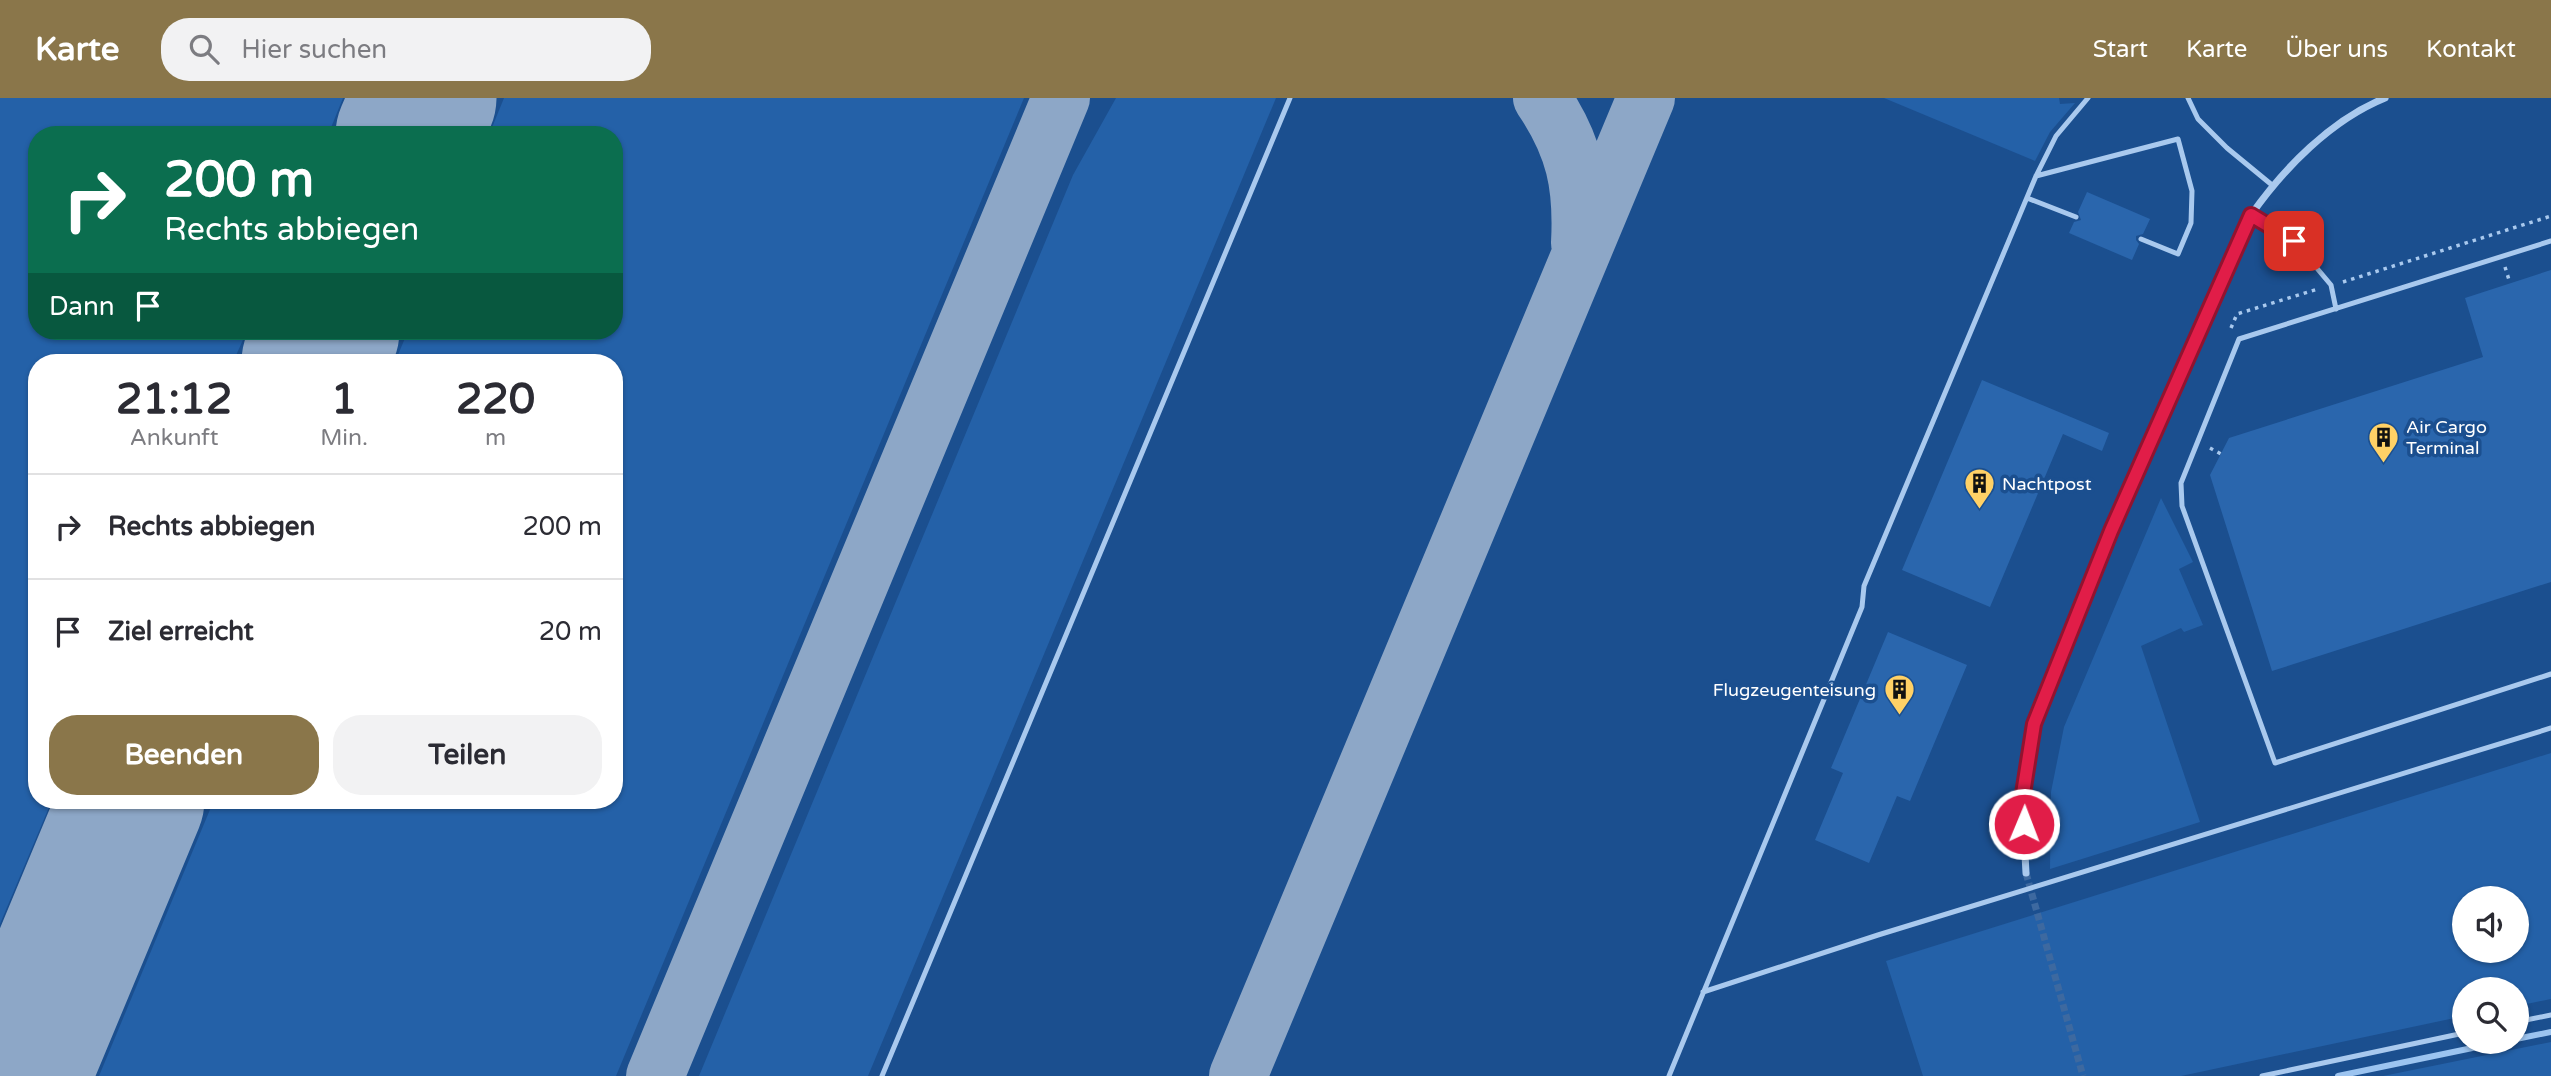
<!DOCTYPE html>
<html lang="de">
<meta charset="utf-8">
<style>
:root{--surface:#fff;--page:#f2f2f3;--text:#2b2b33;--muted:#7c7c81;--line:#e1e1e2;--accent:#8a764a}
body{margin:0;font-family:"Varela Round",sans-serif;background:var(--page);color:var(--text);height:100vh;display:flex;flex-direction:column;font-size:26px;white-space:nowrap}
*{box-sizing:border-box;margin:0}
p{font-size:23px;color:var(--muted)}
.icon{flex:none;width:38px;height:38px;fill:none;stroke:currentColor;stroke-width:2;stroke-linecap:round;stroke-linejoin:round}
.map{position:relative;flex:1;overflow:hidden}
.side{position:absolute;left:28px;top:256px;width:595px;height:455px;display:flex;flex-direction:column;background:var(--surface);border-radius:28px;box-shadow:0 2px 5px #0004}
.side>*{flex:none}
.hud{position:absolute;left:28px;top:28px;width:595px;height:214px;border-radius:28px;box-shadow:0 2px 5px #0004;background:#0b6e4f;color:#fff;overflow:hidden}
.controls{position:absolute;left:2452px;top:788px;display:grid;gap:14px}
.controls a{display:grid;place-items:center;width:77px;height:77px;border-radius:50%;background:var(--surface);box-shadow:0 2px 5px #0004;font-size:35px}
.pin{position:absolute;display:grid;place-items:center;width:60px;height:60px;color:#fff;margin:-30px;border-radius:14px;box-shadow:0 4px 10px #0006}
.me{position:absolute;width:77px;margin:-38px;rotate:1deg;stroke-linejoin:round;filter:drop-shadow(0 0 5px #0008)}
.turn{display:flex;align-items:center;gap:24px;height:147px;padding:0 21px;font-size:32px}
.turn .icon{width:91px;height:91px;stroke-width:2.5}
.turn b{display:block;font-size:49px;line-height:60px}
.then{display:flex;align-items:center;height:66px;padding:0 21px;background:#0003;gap:14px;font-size:26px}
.eta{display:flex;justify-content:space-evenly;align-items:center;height:119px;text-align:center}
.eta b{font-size:42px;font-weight:700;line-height:49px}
.cta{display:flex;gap:14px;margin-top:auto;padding:14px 21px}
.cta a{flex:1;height:80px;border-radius:28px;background:var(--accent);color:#fff;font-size:28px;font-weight:700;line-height:80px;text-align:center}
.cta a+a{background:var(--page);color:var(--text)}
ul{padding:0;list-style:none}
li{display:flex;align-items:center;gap:21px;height:105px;padding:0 21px;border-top:2px solid var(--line)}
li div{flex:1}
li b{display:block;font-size:26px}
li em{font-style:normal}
header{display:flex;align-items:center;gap:42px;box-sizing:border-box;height:98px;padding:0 35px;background:var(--accent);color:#fff}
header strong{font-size:33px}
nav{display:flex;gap:38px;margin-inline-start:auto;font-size:24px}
.search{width:490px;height:63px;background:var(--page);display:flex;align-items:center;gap:18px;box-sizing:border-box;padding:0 24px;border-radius:28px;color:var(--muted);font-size:26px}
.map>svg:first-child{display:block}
.green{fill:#2461a8;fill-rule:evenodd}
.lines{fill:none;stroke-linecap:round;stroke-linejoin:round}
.stream{stroke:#9cc4f0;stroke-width:6}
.taxiway{stroke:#8da7c7;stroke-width:58}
.runway{stroke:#8da7c7;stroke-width:145}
.building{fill:#2a66ad}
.street-tunnel{stroke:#3d69a0;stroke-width:7;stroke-dasharray:7 3.5;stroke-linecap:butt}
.path{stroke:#a9c9ee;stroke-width:3.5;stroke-dasharray:3.5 5;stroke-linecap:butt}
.lane{stroke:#a9c9ee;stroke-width:5}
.street{stroke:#a9c9ee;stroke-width:7}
.route-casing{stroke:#92132f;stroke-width:18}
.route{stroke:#e11d48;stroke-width:12}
.labels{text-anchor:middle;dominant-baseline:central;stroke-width:7;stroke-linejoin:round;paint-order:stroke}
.poi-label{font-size:18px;fill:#fff;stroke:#1b4f8f;text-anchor:start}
</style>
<header>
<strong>Karte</strong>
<div class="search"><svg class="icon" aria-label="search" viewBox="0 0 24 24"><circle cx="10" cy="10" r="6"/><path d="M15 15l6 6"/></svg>Hier suchen</div>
<nav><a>Start</a><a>Karte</a><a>Über uns</a><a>Kontakt</a></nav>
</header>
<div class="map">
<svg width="2551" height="978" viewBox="0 0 2551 978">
<rect width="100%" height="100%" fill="#1b4f8f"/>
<!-- green -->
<path class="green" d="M0,0H343L328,37H37V233H247L233,264H37V702H52L0,826Z
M504,0H1024L616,978H99L214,702H614V264H395L408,233H614V37H489Z
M1116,0H1276L868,978H699L1073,77Z
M1884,0H2059L2060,6L2075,5L2050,34L2035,63Z
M2161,400L2193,464L2179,471L2203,527L2184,534L2181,530L2141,548L2200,724L2050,771L2051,694L2064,629Z
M2551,655V901L2517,908L2516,891H2464V918L2181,978H1923L1886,863ZM2464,800H2516V852H2464Z
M2551,944V978H2383Z"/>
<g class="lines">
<!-- stream -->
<path class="stream" d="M2516,941L2551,934
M2338,978L2506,943"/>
<!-- taxiway -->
<path class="taxiway" d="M1542,0C1575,48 1583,88 1580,145
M655,978L1061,0
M1238,978L1646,0"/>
<!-- runway -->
<path class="runway" d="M408,37L424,0
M314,264L327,233
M17,978L132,702"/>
</g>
<!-- building -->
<path class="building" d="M2087,94L2150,121L2143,136L2136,138V142L2139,146L2132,162L2069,135L2074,124L2081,122L2078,114Z
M2551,172V484L2272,573L2210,377L2229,340L2483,259L2465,200Z
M1982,282L2109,335L2102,353L2063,336L1990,509L1902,472Z
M1888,534L1967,567L1910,703L1897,698L1869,765L1815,742L1843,675L1831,670Z"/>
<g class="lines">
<!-- street-tunnel -->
<path class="street-tunnel" d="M2026,775L2083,978"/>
<!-- path -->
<path class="path" d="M2505,169L2510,185
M2343,184L2551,118
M2231,230L2237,216L2318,191
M2210,350L2221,356"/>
<!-- lane -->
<path class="lane" d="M2188,0L2198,21L2227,50L2272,87
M2036,78L2178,41L2192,93L2191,125L2178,156L2141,141
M2027,100L2076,119
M2251,117L2294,143L2331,187L2336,211
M2551,143L2239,241L2181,385L2182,408L2275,665L2551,576
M1703,894L1878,837L2551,630
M2516,924L2551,917
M882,978L1290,0
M1669,978L1862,509L1864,488L2036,78L2056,38L2088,0
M2262,978L2464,935"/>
<!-- street -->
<path class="street" d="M2026,775L2022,702L2033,626L2111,434L2251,117C2284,70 2331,22 2385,0"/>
</g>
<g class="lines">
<defs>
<path id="route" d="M2024,726L2022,702L2034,626L2111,433L2251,117L2294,143"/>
</defs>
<!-- route casing -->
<use href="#route" class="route-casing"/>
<!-- route -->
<use href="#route" class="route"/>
</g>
<!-- icons -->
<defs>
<symbol id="building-pin" viewBox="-11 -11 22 30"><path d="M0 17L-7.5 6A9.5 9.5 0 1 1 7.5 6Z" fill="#ffd166" stroke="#1b4f8f"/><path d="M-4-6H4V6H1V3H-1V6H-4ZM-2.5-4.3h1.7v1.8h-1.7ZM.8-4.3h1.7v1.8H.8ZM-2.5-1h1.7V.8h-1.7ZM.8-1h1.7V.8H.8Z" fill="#111"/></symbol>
</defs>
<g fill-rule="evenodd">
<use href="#building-pin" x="2366" y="322" width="35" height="47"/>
<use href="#building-pin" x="1962" y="368" width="35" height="47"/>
<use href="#building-pin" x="1882" y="574" width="35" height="47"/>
</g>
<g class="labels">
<!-- poi labels -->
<g class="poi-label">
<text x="2406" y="329">Air Cargo<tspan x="2406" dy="21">Terminal</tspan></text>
<text x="2002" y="386">Nachtpost</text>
<text x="1876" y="592" text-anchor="end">Flugzeugenteisung</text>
</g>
</g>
</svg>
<div class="controls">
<a><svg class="icon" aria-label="sound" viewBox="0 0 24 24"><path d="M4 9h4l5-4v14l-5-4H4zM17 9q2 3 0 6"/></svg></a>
<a><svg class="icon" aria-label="search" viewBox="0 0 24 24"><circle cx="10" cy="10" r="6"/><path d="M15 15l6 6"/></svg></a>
</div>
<div class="pin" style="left:2294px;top:143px;background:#d93025"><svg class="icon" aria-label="arrive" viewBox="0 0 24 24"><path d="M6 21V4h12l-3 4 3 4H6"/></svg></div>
<svg class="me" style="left:2024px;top:726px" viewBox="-20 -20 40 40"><circle r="17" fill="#e11d48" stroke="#fff" stroke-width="3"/><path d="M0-11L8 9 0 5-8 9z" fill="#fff"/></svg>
<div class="hud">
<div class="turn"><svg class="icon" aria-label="right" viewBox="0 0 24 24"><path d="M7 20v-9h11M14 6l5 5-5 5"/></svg><div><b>200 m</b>Rechts abbiegen</div></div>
<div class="then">Dann<svg class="icon" aria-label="arrive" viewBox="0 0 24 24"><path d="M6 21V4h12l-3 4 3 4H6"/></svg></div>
</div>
<section class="side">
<div class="eta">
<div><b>21:12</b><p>Ankunft</p></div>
<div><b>1</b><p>Min.</p></div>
<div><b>220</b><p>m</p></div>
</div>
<ul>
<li><svg class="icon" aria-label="right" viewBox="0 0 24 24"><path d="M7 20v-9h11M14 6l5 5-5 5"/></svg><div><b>Rechts abbiegen</b></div><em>200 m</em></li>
<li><svg class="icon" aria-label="arrive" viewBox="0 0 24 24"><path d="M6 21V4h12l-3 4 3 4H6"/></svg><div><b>Ziel erreicht</b></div><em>20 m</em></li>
</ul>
<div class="cta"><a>Beenden</a><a>Teilen</a></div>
</section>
</div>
